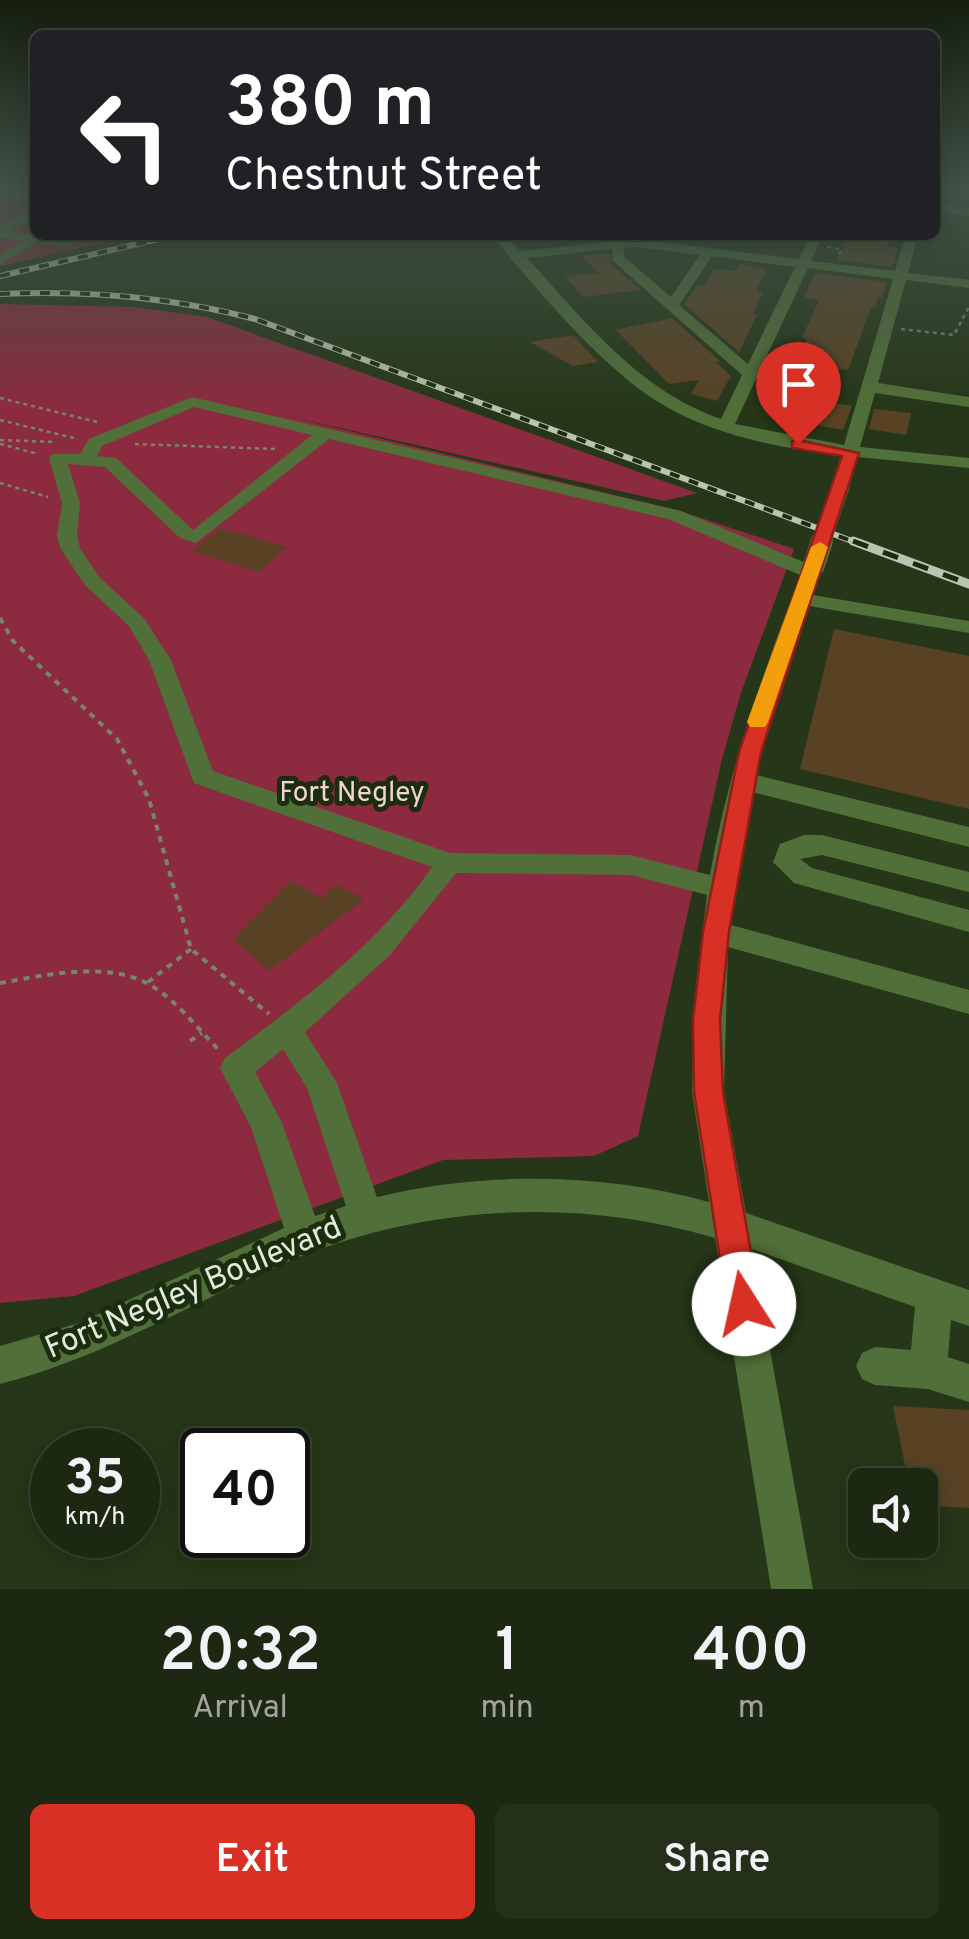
<!DOCTYPE html>
<style>
:root{--surface:#1c2812;--page:#25301b;--text:#f1f3f6;--muted:#a0a69f;--line:#3a4432;--accent:#d93025}
body{margin:0;font-family:Overpass,sans-serif;background:var(--page);color:var(--text);height:100vh;display:flex;flex-direction:column;font-size:38px;white-space:nowrap}
*{box-sizing:border-box;margin:0}
p{font-size:32px;color:var(--muted)}
.icon{flex:none;width:55px;height:55px;fill:none;stroke:currentColor;stroke-width:2;stroke-linecap:round;stroke-linejoin:round}
.map{position:relative;height:1589px;overflow:hidden}
.sheet{display:flex;flex-direction:column;background:var(--surface);flex:1}
.sheet>*{flex:none}
.guide{position:absolute;left:30px;top:30px;width:910px;height:210px;border-radius:15px;box-shadow:0 5px 25px #0003,0 0 0 2px var(--line);background:#202124;color:#fff;overflow:hidden}
.controls{position:absolute;left:848px;top:1468px;display:grid;gap:20px}
.controls a{display:grid;place-items:center;width:90px;height:90px;border-radius:15px;background:var(--surface);box-shadow:0 5px 25px #0003,0 0 0 2px var(--line);font-size:50px}
.speed{position:absolute;left:30px;top:1428px;display:flex;gap:20px;font-size:50px;font-weight:700;text-align:center}
.speed>*{display:grid;place-content:center;width:130px;height:130px;border-radius:50%;background:var(--surface);box-shadow:0 5px 25px #0003,0 0 0 2px var(--line);line-height:1}
.speed small{font-size:25px;font-weight:400}
.speed .limit{border:5px solid #111;border-radius:15px;background:#fff;color:#111}
.pin{position:absolute;display:grid;place-items:center;width:85px;height:85px;color:#fff;margin:-102px -42px;border-radius:50% 50% 50% 0;rotate:-45deg;box-shadow:0 0 10px #0007}
.pin .icon{rotate:45deg}
.me{position:absolute;width:110px;margin:-55px;rotate:350deg;stroke-linejoin:round;filter:drop-shadow(0 0 8px #0008)}
.turn{display:flex;align-items:center;gap:35px;height:210px;padding:0 30px;font-size:45px}
.turn .icon{width:130px;height:130px;stroke-width:2.5}
.turn b{display:block;font-size:70px;line-height:85px}
.eta{display:flex;justify-content:space-evenly;align-items:center;height:170px;text-align:center}
.eta b{font-size:60px;font-weight:600;line-height:70px}
.cta{display:flex;gap:20px;margin-top:auto;padding:20px 30px}
.cta a{flex:1;height:115px;border-radius:15px;background:var(--accent);color:#fff;font-size:40px;font-weight:600;line-height:115px;text-align:center}
.cta a+a{background:var(--page);color:var(--text)}
.map>svg:first-child{display:block}
.green{fill:#8c2b3f}
.building{fill:#594224}
.lines{fill:none;stroke-linecap:round;stroke-linejoin:round}
.path-far1{stroke:#78856c;stroke-width:2.5;stroke-dasharray:4 4;stroke-linecap:butt}
.path{stroke:#78856c;stroke-width:4;stroke-dasharray:6 6;stroke-linecap:butt}
.minor{fill:#516f38;fill-rule:evenodd}
.rail-far1-casing{stroke:#bac5b1;stroke-width:6}
.rail-casing{stroke:#bac5b1;stroke-width:9}
.rail-far1{stroke:#1c2c0e;stroke-width:4;stroke-dasharray:10;stroke-linecap:butt}
.rail{stroke:#1c2c0e;stroke-width:5;stroke-dasharray:16;stroke-linecap:butt}
.minor-bridge-far1{stroke:#516f38;stroke-width:18}
.minor-bridge{stroke:#516f38;stroke-width:22}
.route{fill:#d93025;stroke:#8d1f18;stroke-width:2.5}
.slow{fill:#f59e0b}
.labels{text-anchor:middle;dominant-baseline:central;stroke-width:10;stroke-linejoin:round;paint-order:stroke}
.park-label{font-size:28px;fill:#f1d4d6;stroke:#1c2c0e}
.near-street-label{font-size:32px;fill:#e1ebd9;stroke:#1c2c0e}
</style>
<div class="map">
<svg width="969" height="1589" viewBox="0 0 969 1589">
<rect width="100%" height="100%" fill="#263618"/>
<!-- green -->
<path class="green" d="M0,189H35V235H139L0,266Z
M0,304L135,307L207,317L697,493L664,501L283,415L677,510L794,549L741,693L722,759L638,1136L594,1156L443,1160L74,1296L0,1303Z"/>
<!-- building -->
<path class="building" d="M848,235H892L887,247L898,248L892,267L837,260Z
M609,253L611,264L641,290L583,297L565,276L599,273L581,256Z
M740,264L767,269L756,292L763,293L753,314L757,315L739,352L684,304L697,285L704,286L714,269L736,271Z
M815,273L887,282L882,298L878,297L875,308L871,307L848,370L798,363L807,338H802L819,300L804,298Z
M672,318L721,362H716L731,376L717,401L691,394L699,380L669,384L616,330Z
M573,335L598,362L573,366L530,342Z
M812,400L852,406L843,430L806,423Z
M874,409L911,413L906,435L869,429Z
M221,528L287,547L259,572L192,551Z
M834,629L969,656V809L800,769Z
M291,881L322,898L336,885L364,899L269,971L233,939Z
M893,1406L969,1410V1508L920,1505V1485H909Z"/>
<g class="lines">
<!-- path-far1 -->
<path class="path-far1" d="M827,247L841,249L839,255
M901,329L954,335L969,307
M0,398L97,422
M0,420L78,439
M0,440L55,442
M0,444L38,454
M135,444L275,449
M0,483L48,497"/>
<!-- path -->
<path class="path" d="M0,618L13,641L117,739L149,799L191,949L269,1014
M148,982L191,949
M0,983C46,975 110,960 152,986C178,1002 198,1029 219,1050
M190,1041L202,1033"/>
<!-- minor -->
<path class="minor" d="M0,189L35,192V198L0,194Z
M935,203L969,208V216L935,211Z
M35,208V217L8,231L67,239L88,235L69,247L38,243L0,264V255L24,241L0,238V226Z
M274,235H294L270,242V236Z
M492,235H505L520,251L635,239L799,259L811,235H823L811,261L895,271L906,235H918L908,273L969,280V288L906,280L878,383L969,397V407L875,393L860,447L969,458V468L858,457L850,485L841,490L832,485L841,455C777,448 706,434 652,398C600,364 532,285 492,235ZM635,247L700,255L671,297L624,257V248ZM612,249L613,261L742,375L721,419C638,390 585,321 527,258ZM712,256L795,267L748,364L679,305ZM808,268L893,279L844,445L735,424Z
M192,397L681,511L806,563L821,561L824,565L813,595L969,621V633L809,606L779,690L756,775L969,827V847L752,792L731,925L969,990V1014L728,947L724,1092L746,1213L969,1290V1326L951,1320L948,1357L969,1364V1402L928,1389L875,1385L862,1379L856,1366L862,1353L875,1347L911,1350L915,1307L752,1249L813,1589H771L715,1238C576,1196 419,1205 285,1263C189,1304 103,1358 0,1384V1346L79,1323L284,1228L251,1127L220,1068L225,1058C300,1002 378,945 432,867L194,783L149,660L129,626L85,585L60,548L57,535L62,503L49,458L52,454H80L89,439ZM194,407L312,435L193,530L116,458L97,456L102,446ZM329,439L668,519L800,575C763,674 728,770 710,875L631,855L450,853L213,771L171,660L144,618L99,577L80,548L77,535L80,503L68,464L105,467L180,538L196,543ZM456,873L631,875L707,895L695,995L692,1092L709,1202C603,1173 485,1171 377,1197L337,1083L305,1032L390,955ZM283,1049L307,1088L346,1206L315,1216L282,1123L255,1072Z
M804,835H822L969,872V892L822,855L800,859L812,868L969,910V932L794,883L773,862L780,844Z"/>
<defs>
<path id="rail-far1" d="M0,276L176,235
M0,294C87,290 171,297 255,319L860,544"/>
<path id="rail" d="M853,541L969,584"/>
</defs>
<!-- rail-far1 casing -->
<use href="#rail-far1" class="rail-far1-casing"/>
<!-- rail casing -->
<use href="#rail" class="rail-casing"/>
<!-- rail-far1 -->
<use href="#rail-far1" class="rail-far1"/>
<!-- rail -->
<use href="#rail" class="rail"/>
<!-- minor-bridge-far1 -->
<path class="minor-bridge-far1" d="M821,544L841,485"/>
<!-- minor-bridge -->
<path class="minor-bridge" d="M814,565L822,541"/>
</g>
<!-- sky -->
<linearGradient id="sky" x2="0" y2="1"><stop stop-color="#151e0d"/><stop offset="0.46" stop-color="#415248"/><stop offset="1" stop-color="#415248" stop-opacity="0"/></linearGradient>
<rect width="969" height="412" fill="url(#sky)"/>
<!-- route -->
<path class="route" d="M798,440L859,453L761,752L729,932L720,1020L723,1092L760,1304L755,1316L744,1321L732,1316L727,1304L694,1092L693,1020L703,932L739,752L842,456L792,448V441Z"/>
<!-- slow -->
<path class="slow" d="M820,542L828,547L768,722L765,727H750L747,722L811,547Z"/>
<g class="labels">
<!-- park labels -->
<g class="park-label">
<text x="352" y="794">Fort Negley</text>
</g>
<!-- near-street labels -->
<g class="near-street-label">
<text transform="translate(194 1289) rotate(-23)">Fort Negley Boulevard</text>
</g>
</g>
</svg>
<div class="controls">
<a><svg class="icon" aria-label="sound" viewBox="0 0 24 24"><path d="M4 9h4l5-4v14l-5-4H4zM17 9q2 3 0 6"/></svg></a>
</div>
<div class="speed"><div>35<small>km/h</small></div><div class="limit">40</div></div>
<div class="pin" style="left:798px;top:444px;background:#d93025"><svg class="icon" aria-label="arrive" viewBox="0 0 24 24"><path d="M6 21V4h12l-3 4 3 4H6"/></svg></div>
<svg class="me" style="left:744px;top:1304px" viewBox="-20 -20 40 40"><circle r="19" fill="#fff"/><path d="M0-13L10 11 0 6-10 11z" fill="#d93025"/></svg>
<div class="guide">
<div class="turn"><svg class="icon" aria-label="left" viewBox="0 0 24 24"><path d="M17 20v-9H6M10 6l-5 5 5 5"/></svg><div><b>380 m</b>Chestnut Street</div></div>
</div>
</div>
<section class="sheet">
<div class="eta">
<div><b>20:32</b><p>Arrival</p></div>
<div><b>1</b><p>min</p></div>
<div><b>400</b><p>m</p></div>
</div>
<div class="cta"><a>Exit</a><a>Share</a></div>
</section>
